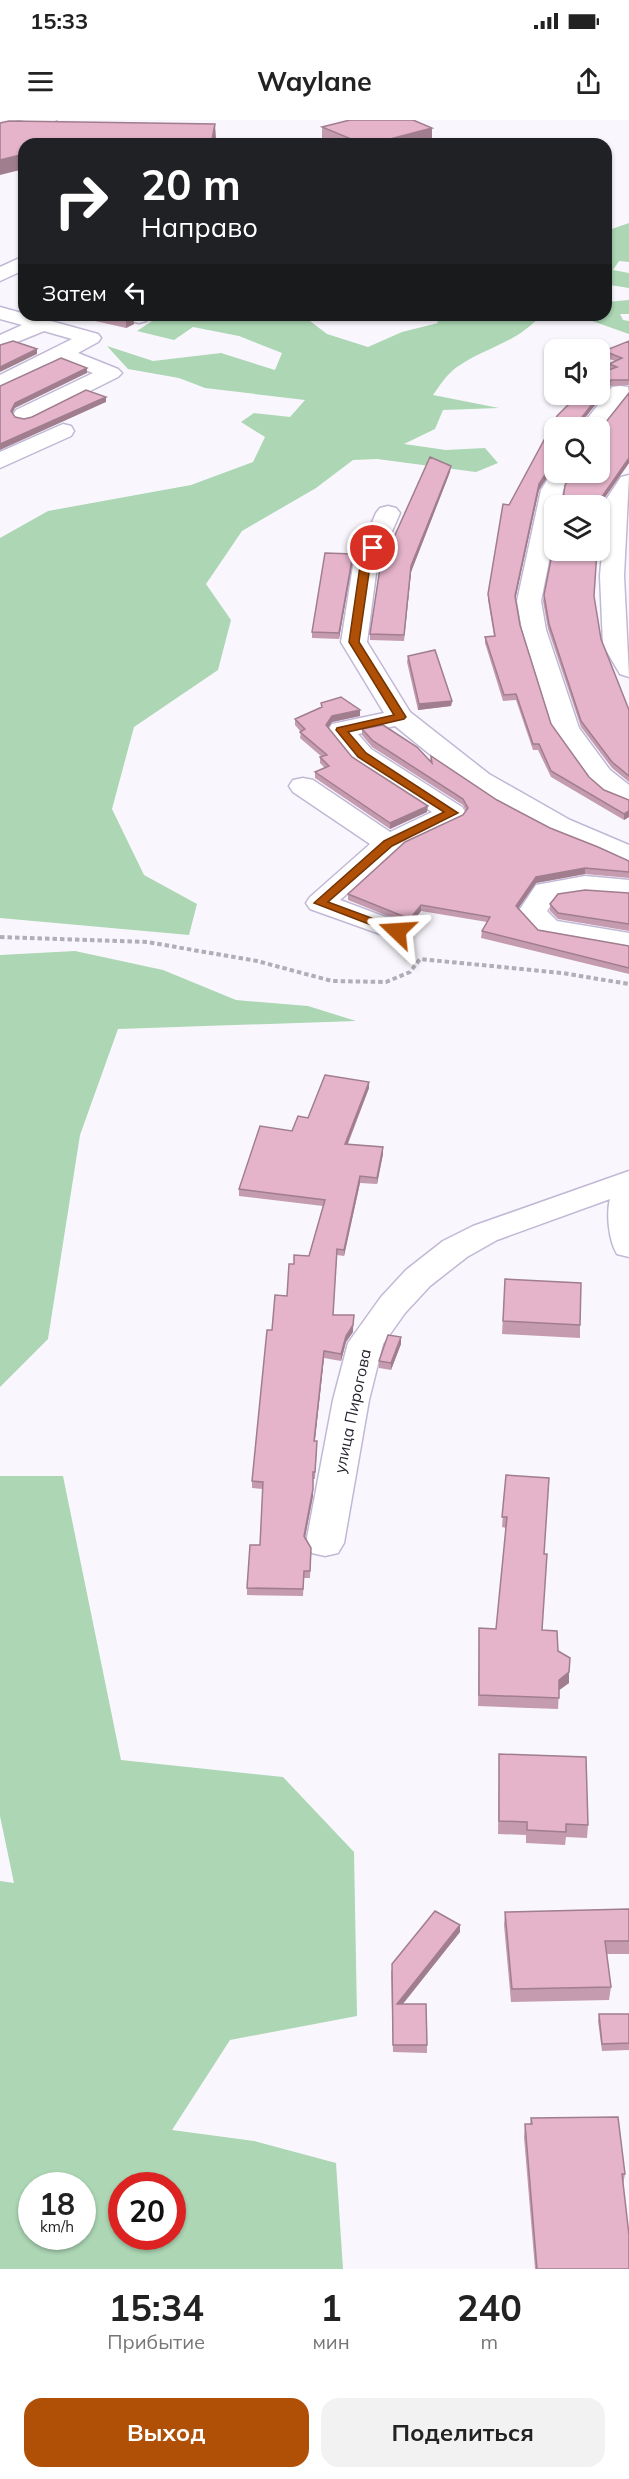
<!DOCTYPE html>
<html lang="ru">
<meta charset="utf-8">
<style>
:root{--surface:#fff;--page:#f2f2f2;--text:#222;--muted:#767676;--accent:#b05006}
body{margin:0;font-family:Mulish,sans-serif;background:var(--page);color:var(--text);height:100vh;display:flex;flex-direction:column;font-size:22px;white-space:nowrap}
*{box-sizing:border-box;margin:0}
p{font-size:20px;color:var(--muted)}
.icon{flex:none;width:33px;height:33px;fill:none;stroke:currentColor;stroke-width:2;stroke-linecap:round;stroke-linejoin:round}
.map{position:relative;height:2149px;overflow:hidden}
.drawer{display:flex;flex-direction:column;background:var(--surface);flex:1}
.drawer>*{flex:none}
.guide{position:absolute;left:18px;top:18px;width:594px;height:183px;border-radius:18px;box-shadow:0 2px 4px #0004;background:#202124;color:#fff;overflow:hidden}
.tools{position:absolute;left:544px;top:219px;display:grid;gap:12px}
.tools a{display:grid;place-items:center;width:66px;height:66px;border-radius:12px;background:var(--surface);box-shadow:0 2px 4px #0004;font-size:30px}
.speed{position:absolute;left:18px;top:2052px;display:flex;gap:12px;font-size:30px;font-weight:700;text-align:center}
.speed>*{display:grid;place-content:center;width:78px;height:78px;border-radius:50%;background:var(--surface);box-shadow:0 2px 4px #0004;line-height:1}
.speed small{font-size:15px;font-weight:400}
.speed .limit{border:9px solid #d22;background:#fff;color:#111}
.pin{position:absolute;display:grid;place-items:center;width:51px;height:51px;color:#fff;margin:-26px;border:3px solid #fff;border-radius:50%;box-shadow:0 2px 6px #0007}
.me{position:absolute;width:66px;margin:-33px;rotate:290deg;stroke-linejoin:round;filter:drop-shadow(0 0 4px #0008)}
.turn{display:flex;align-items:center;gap:21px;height:126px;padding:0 24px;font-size:27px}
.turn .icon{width:78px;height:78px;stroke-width:2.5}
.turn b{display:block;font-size:42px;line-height:51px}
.then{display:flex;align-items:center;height:57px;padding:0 24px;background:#0003;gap:12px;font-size:22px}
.eta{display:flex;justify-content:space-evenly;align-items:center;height:102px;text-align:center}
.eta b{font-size:36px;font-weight:700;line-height:42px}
.button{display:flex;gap:12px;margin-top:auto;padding:12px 24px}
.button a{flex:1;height:69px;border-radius:18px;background:var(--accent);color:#fff;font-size:24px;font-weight:700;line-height:69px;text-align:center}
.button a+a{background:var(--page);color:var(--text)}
.status{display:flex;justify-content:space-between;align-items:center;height:42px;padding:0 30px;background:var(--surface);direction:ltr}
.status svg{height:16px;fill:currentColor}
header{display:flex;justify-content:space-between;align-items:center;height:78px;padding:0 24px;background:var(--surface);font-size:27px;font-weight:700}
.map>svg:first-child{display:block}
.forest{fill:#acd6b4;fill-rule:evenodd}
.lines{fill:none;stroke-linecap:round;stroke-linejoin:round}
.minor-casing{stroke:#c1b8d6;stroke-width:3}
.path{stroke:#b0aeb6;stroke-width:4;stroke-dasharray:4.5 3;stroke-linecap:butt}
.minor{fill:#fff;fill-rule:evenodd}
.wall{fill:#c59baf}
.shaded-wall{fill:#a07e8e}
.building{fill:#e5b4cb;stroke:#a07e8e;stroke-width:1.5}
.route{fill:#b05006;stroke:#723404;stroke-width:1.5}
.labels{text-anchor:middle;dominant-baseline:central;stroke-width:6;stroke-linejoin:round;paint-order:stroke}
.street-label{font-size:16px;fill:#26232e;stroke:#fff}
</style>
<div class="status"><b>15:33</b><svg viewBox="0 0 49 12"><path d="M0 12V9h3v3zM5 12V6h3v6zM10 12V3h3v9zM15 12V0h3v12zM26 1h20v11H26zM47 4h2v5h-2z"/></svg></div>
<header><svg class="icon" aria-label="menu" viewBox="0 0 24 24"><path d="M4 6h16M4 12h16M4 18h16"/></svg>Waylane<svg class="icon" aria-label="share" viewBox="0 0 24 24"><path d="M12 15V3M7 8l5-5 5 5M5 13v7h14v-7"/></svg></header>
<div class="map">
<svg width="629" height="2149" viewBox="0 0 629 2149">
<rect width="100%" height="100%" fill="#f9f7fd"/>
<!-- forest -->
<path class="forest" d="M629,103V142L619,141L613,150L629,153V168L610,165L606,166V111Z
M629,180V194H620L623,200L629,201V214L575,195H606V182Z
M161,195H312L310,201L327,214L368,227L402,212L438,203L435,195H541C517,223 486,227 457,247C447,254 440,265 433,275L499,288L443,290L435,309L404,324L446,330L485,328L498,343L476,352L377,339L353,340L316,368L242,411L206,464L231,500L218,550L134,607L112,689L144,755L197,784L189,815L0,798V418L48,391L191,365L253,342L265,317L241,302L254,293L290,297L305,280L205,268L179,258L128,249L107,226L153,241L221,233L275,250L282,233L239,216L193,207L174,220L137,211Z
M75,831L163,850L236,880L308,886L356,901L118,909L80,1015L48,1219L0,1267V835Z
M0,1356H63L121,1640L283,1657L354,1732L357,1896L230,1920L172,2010L254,2021L336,2043L343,2149H0V1761L14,1763L0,1696ZM32,2066H82V2116H32ZM122,2066H172V2116H122Z"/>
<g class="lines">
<defs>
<path id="minor" d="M24,0H56L53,4L0,16V6Z
M24,136V150L0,161V147Z
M0,187L98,214L101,218L98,222L78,233L118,249L122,253L118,257L32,300L24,302L16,300L13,295L16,290L93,253L61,241L0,269V255L72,219L44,211L0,229V215L22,205L0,199Z
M121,195H148L149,197L146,201L139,203L124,199Z
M620,266L628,267L629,274L600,311V308H580L612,267Z
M63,304L71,306L74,311L71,316L0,348V332Z
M555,347V352H574L563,370L560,386H555V412L541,481L546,510L579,608L610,650L629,665V684L604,674L590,662L553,609L522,510L517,481L541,370Z
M629,355L624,456L629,557L620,554L603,525L600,456L607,378L621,357Z
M388,386L396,388L400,393L377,446L367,522L410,592L489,654L570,700L629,725V743L550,712L469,666L395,606L358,614L371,629L462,687L466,693L462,699L398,729L340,780L407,805L412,811L407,817L397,820L310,789L306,783L310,777L370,724L293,672L289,666L293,660L303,658L313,660L390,712L432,692L353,641L328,610L332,604L384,593L341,522L353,446L376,393L380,388Z
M585,756L629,760V778L585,774L556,778L547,791L557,801L629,813V831L538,814L518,792L536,765Z
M629,1051V1137L617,1134C609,1121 606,1094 610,1079L497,1120L467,1137L430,1166L405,1193L383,1224L369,1280L344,1423L338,1433L325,1436L312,1433L306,1423L333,1280L348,1223L381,1177L406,1150L443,1121L473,1106Z"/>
</defs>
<!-- minor casing -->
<use href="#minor" class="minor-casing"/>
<!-- path -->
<path class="path" d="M0,817L147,822L257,841L332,861L386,862L410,852L420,839L562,853L629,864"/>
<!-- minor -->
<use href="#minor" class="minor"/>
</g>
<!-- wall -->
<path class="wall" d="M322,7L432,8V22L423,24H329L322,21Z
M69,195H131L134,204L126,208Z
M629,221V265L610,266L580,304L602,307L629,273V343L601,383L600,395V386H557L558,383L563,381L565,365L573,352H600V308H555V345L539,370L515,478L520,505L551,604L589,657L604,670L629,680V697L624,700L551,657L538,630H533L516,580L503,581L485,523V517L494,516L488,480V474L503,384L509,385L557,296L579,274H600V255L603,252L610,249H609V244L615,241L604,237V231Z
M450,352L411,452L404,521L370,520V514Z
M353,434V439L339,519L312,518V512Z
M544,475L594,476L601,519L629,590V662L612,648L581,607L548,509L543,481Z
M408,536L452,581L451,586L418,590L407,542Z
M321,583L360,590V596L332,602L328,608L352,637L427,692L390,709L315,658V652L325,648L320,643V637H322L300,618L301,612L295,605V599L321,587Z
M362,609L430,641L431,636L497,680L550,708L629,741V758L585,754L536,763L518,788L538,810L629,826V854L481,818L482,811L487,802L421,791L410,805L348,780V774L463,695L466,691L463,685L372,627L362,615Z
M629,773V811L558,799L550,791V784Z
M369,962V968L348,1024L383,1027V1034L377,1064L360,1063L344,1136L337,1135L333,1195H354L353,1212L346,1222L341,1241L324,1238L315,1321L317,1328L315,1359H313V1376L305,1417L311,1428L310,1458H304L303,1476L247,1475V1468L260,1425L263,1369L252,1368V1361L272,1210L287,1176L294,1144L309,1136L323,1086L239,1076V1069L292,1011L308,998Z
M505,1159L580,1205V1218L502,1214Z
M401,1217V1224L391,1250L379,1248V1241Z
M506,1355L544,1434L542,1510L558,1531L569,1563L559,1570L558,1589L478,1586L479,1508L496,1509L506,1408L502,1407Z
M499,1634L588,1705L587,1718L566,1717L565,1725L526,1723V1715L498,1714Z
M629,1789V1834H607L611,1867L609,1880L511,1882L504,1805L505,1792Z
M460,1805V1812L403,1884L427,1925V1933L393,1932L391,1851Z
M599,1894H629V1930L602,1931L598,1901Z
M531,1998L625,2054L623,2065L629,2149H535L524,2017L525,2004H530Z"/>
<!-- shaded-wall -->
<path class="shaded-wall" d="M215,4L216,18L214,24H211Z
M432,8V22L423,24H371Z
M24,34V49L0,55V40Z
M133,196L134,204L126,208V200Z
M37,229V234L0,252V247Z
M87,248V253L15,288L11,296V291L15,283Z
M611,260L610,266L578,307L579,301Z
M106,277V282L0,330V324Z
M629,338V343L601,383V378Z
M555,339V345L539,370L515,481V476L539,364Z
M451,346L450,352L411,452L404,521L411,446Z
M353,434V439L339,519V513Z
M452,581L451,586L418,590L419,584Z
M360,590V596L332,602L326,611V605L332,596Z
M428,686L427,692L390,709V703Z
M629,691V697L624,700V694Z
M585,748V754L536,763L516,792V786L536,757Z
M421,785V791L410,805V799Z
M369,962V968L345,1030V1024Z
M383,1027V1034L377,1064V1058Z
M360,1056V1063L344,1136V1130Z
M353,1205V1212L346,1222L341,1241V1234L346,1216Z
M401,1217V1224L391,1250V1243Z
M324,1231V1238L314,1327V1321Z
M313,1352V1376L304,1423V1416Z
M569,1552V1563L558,1571L559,1560Z
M460,1805V1812L397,1891V1884Z"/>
<!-- building -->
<path class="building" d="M350,0H413L432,8L371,24H363L322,7Z
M9,1L215,4L211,24H24V34L0,40V3Z
M104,195H131L133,196L126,200Z
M13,221L37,229L0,247V225Z
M629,221V260H611L600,274V255L603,252L617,247L609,244L622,238L604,231Z
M61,238L87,248L15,283L11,291L15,297L24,299L32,297L86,270L106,277L0,324V266Z
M629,273V338L601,378L600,394V386H558V383L563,381L565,365L573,352H600V308H555V339L539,364L515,476L520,505L551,604L589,657L604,670L629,680V691L624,694L551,651L539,624H533L516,574L504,575L485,517L495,516L488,474L503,384L509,385L557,296L579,274H600L579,301V304L602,307Z
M430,337L451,346L411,446L404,515L370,514L382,435H386Z
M555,419V430H597L594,476L601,519L629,590V656L612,642L581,601L549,504L544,475Z
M325,433L353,434L339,513L312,512Z
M435,530L452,581L419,584L408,536Z
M341,577L360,590L332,596L326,605L352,637L428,686L390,703L315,652L329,646L320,637L327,635L300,612L305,609L295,599L322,587L321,583Z
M383,605L417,627L432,643L431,636L497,680L550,708L598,727L629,741V752L585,748L536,757L516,786L538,810L629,826V848L482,811L490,797L421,785L410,799L348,774L405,722L463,695L468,688L463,679L373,621L362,609Z
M585,770L629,773V804L558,793L550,784L558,774Z
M325,955L369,962L345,1024L383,1027L377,1058L360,1056L344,1130L337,1129L333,1195H354L353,1205L346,1216L341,1234L324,1231L314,1321H317L315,1352H313V1369L304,1416L311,1428L310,1451H304L303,1469L247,1468L250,1425H260L263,1362L252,1361L267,1210H272L275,1175L287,1176L289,1144H294V1135L309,1136L325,1080L239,1069L260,1006L292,1011L298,996L308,998Z
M505,1159L581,1163L580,1205L503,1201Z
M388,1215L401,1217L391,1243L379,1241Z
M506,1355L549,1358L544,1434H547L542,1510L557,1511L558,1531L570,1538L569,1552L559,1560V1578L479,1575V1508L496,1509L507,1397H502Z
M499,1634L586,1637L588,1705L566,1704V1712L527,1710V1702L499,1701Z
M629,1789V1821H605L611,1867L512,1869L505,1792Z
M435,1791L460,1805L397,1884H426L427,1925H393L392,1844Z
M599,1894H629V1923L602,1924Z
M618,1997L625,2054H622L629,2115V2149H537L525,2004H532L531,1998Z"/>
<!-- route -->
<path class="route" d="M369,426L378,428L370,446L359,522L406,597L404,599L348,612L366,633L458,693L392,726L328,782L401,809L403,811L397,815L314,783L384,721L444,692L358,637L336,610L337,608L394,595L349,522L360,446Z"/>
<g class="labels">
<!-- street labels -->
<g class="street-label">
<text transform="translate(352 1291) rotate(-78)">улица Пирогова</text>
</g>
</g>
</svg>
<div class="tools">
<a><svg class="icon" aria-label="sound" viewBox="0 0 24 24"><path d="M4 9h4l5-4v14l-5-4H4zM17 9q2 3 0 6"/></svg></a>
<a><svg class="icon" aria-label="search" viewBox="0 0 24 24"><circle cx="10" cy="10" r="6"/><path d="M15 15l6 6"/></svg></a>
<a><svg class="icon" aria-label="layers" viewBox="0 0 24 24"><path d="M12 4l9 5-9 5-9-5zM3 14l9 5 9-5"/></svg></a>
</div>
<div class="speed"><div>18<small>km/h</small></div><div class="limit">20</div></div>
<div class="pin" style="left:373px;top:428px;background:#d93025"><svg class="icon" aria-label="arrive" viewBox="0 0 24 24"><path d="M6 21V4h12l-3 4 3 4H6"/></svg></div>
<svg class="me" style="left:397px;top:811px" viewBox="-20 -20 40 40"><path d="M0-17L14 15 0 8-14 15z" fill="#b05006" stroke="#fff" stroke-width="4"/></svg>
<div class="guide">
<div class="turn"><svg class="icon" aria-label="right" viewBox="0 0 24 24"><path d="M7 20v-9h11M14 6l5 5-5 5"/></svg><div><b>20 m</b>Направо</div></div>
<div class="then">Затем<svg class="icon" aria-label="left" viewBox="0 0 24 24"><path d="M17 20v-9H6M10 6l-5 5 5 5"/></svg></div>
</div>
</div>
<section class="drawer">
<div class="eta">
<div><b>15:34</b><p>Прибытие</p></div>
<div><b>1</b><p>мин</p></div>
<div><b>240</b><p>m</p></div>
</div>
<div class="button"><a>Выход</a><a>Поделиться</a></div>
</section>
